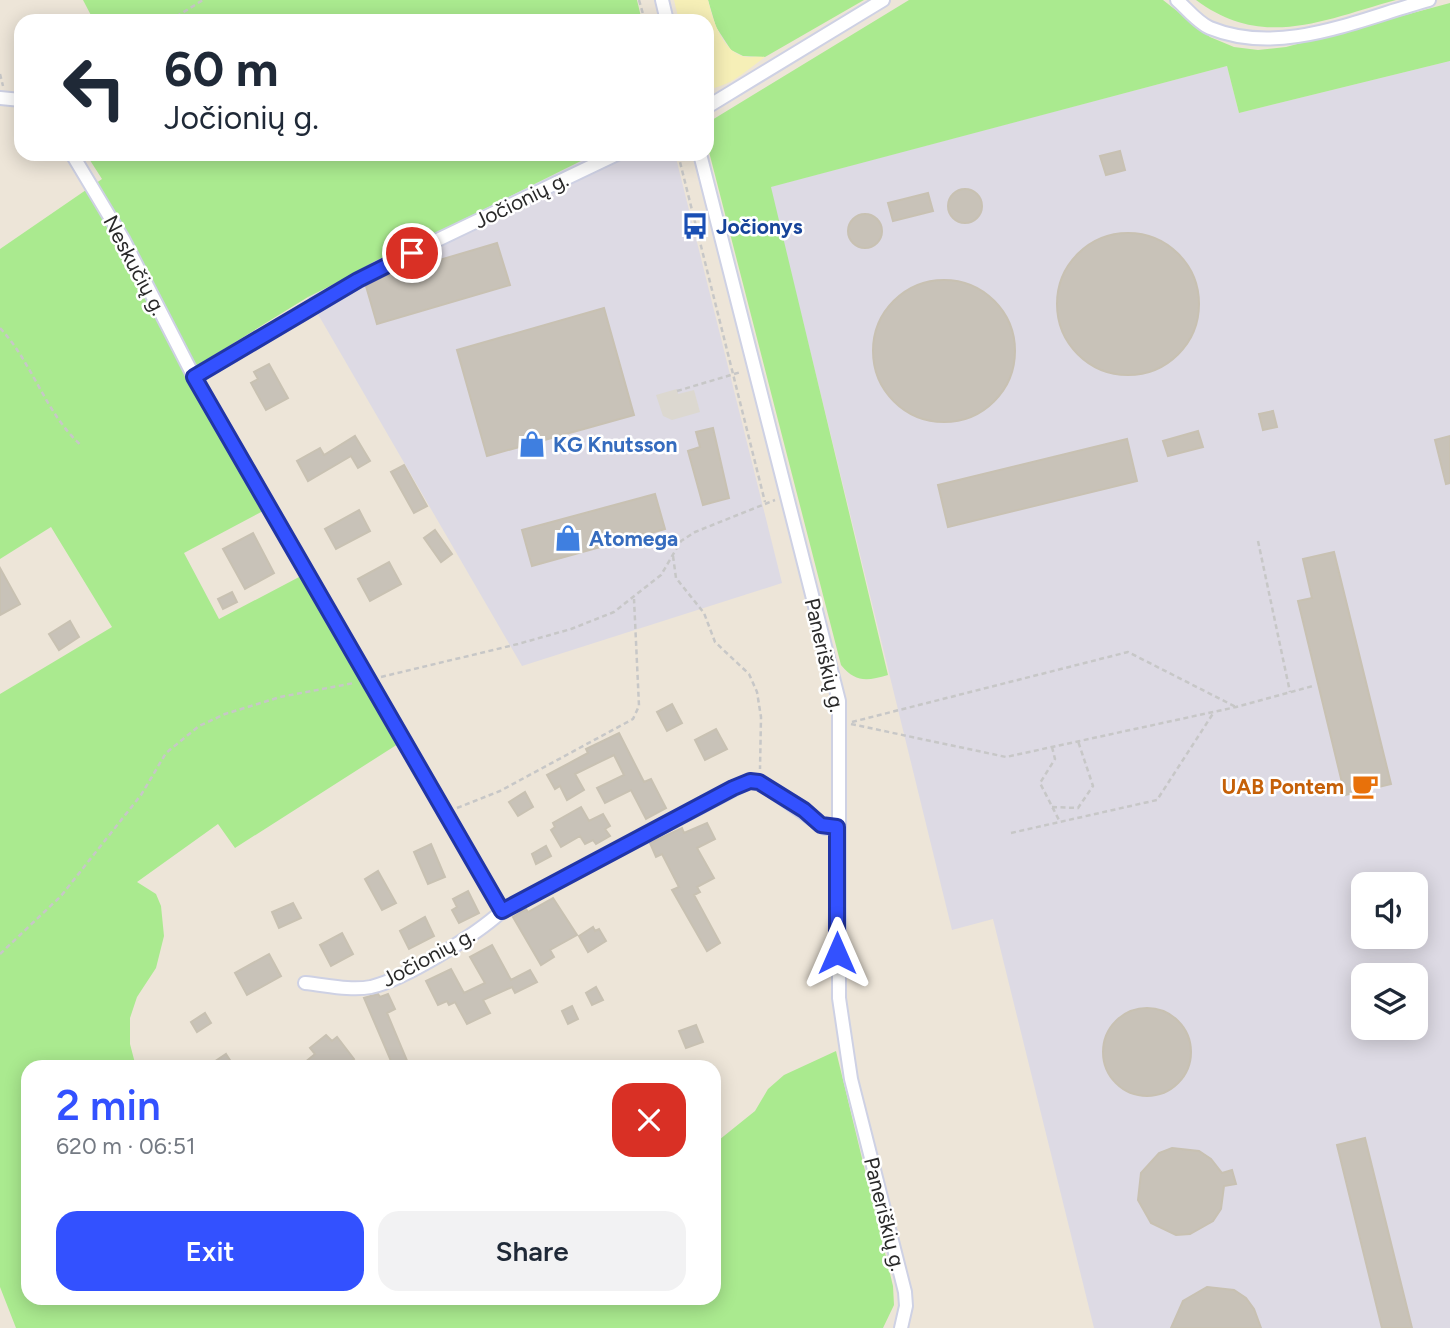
<!DOCTYPE html>
<meta charset="utf-8">
<style>
:root{--surface:#fff;--page:#f2f2f3;--text:#1f2937;--muted:#747a83;--accent:#3351ff}
body{margin:0;font-family:Figtree,sans-serif;background:var(--page);color:var(--text);height:100vh;display:flex;flex-direction:column;font-size:26px;white-space:nowrap}
*{box-sizing:border-box;margin:0}
p{font-size:23px;color:var(--muted)}
.icon{flex:none;width:38px;height:38px;fill:none;stroke:currentColor;stroke-width:2;stroke-linecap:round;stroke-linejoin:round}
.map{position:relative;flex:1;overflow:hidden}
.sheet{position:absolute;left:21px;top:1060px;width:700px;height:245px;display:flex;flex-direction:column;background:var(--surface);border-radius:21px;box-shadow:0 4px 18px #0003}
.sheet>*{flex:none}
.top-card{position:absolute;left:14px;top:14px;width:700px;height:147px;border-radius:21px;box-shadow:0 4px 18px #0003;background:#fff;color:var(--text);overflow:hidden}
.tools{position:absolute;left:1351px;top:872px;display:grid;gap:14px}
.tools a{display:grid;place-items:center;width:77px;height:77px;border-radius:14px;background:var(--surface);box-shadow:0 4px 18px #0003;font-size:35px}
.pin{position:absolute;display:grid;place-items:center;width:60px;height:60px;color:#fff;margin:-30px;border:4px solid #fff;border-radius:50%;box-shadow:0 2px 7px #0007}
.me{position:absolute;width:77px;margin:-38px;rotate:0deg;stroke-linejoin:round;filter:drop-shadow(0 0 5px #0008)}
.turn{display:flex;align-items:center;gap:24px;height:147px;padding:0 35px;font-size:32px}
.turn .icon{width:91px;height:91px;stroke-width:2.5}
.turn b{display:block;font-size:49px;line-height:60px}
.round{display:grid;place-items:center;flex:none;width:74px;height:74px;border-radius:21px;background:var(--page)}
.head{display:flex;align-items:center;justify-content:space-between;height:119px;padding:0 35px}
h1{font-size:42px;font-weight:600;line-height:52px;color:var(--accent)}
.cta{display:flex;gap:14px;margin-top:auto;padding:14px 35px}
.cta a{flex:1;height:80px;border-radius:21px;background:var(--accent);color:#fff;font-size:28px;font-weight:600;line-height:80px;text-align:center}
.cta a+a{background:var(--page);color:var(--text)}
.map>svg:first-child{display:block}
.industrial{fill:#dddae4;fill-rule:evenodd}
.green{fill:#aaea8f}
.sand{fill:#f6efb7}
.plaza{fill:#dcd8d0}
.building{fill:#c8c2b8;stroke:#c8c1b2;stroke-width:2}
.lines{fill:none;stroke-linecap:round;stroke-linejoin:round}
.street-casing{stroke:#ced1e4;stroke-width:16}
.path{stroke:#c7c7c7;stroke-width:2.5;stroke-dasharray:5 3.5;stroke-linecap:butt}
.street{stroke:#fff;stroke-width:12}
.route-casing{stroke:#2135a6;stroke-width:18}
.route{stroke:#3351ff;stroke-width:12}
.labels{text-anchor:middle;dominant-baseline:central;stroke-width:5;stroke-linejoin:round;paint-order:stroke}
.street-label{font-size:21px;fill:#292929;stroke:#fff}
.transit-label{font-size:21px;font-weight:bold;fill:#164399;stroke:#fff;text-anchor:start}
.shop-label{font-size:21px;font-weight:bold;fill:#366cbe;stroke:#fff;text-anchor:start}
.food-label{font-size:21px;font-weight:bold;fill:#c56008;stroke:#fff;text-anchor:end}
</style>
<div class="map">
<svg width="1450" height="1328" viewBox="0 0 1450 1328">
<rect width="100%" height="100%" fill="#ede5d8"/>
<!-- industrial -->
<path class="industrial" d="M1450,61V1328H1094L993,919L952,930L770,187L1227,66L1239,113ZM1363,884H1416V936H1363ZM1363,975H1416V1027H1363Z
M595,154H675L782,583L522,666L308,297Z"/>
<!-- green -->
<path class="green" d="M83,0H637L642,21H94Z
M708,0H864L765,57L743,56L731,50L716,27Z
M909,0H1163L1210,37L1234,47L1258,50L1286,47L1450,3V61L1239,113L1227,66L771,187L888,675C867,681 856,683 841,665L707,144V128L712,120Z
M1196,0H1396C1323,20 1263,50 1196,0Z
M86,154H595L308,297L185,373L265,510L184,553L219,619L301,576L398,744L235,848L218,824L137,882L156,894L161,906L164,936L156,968L137,997L130,1018V1044L136,1067L28,1068V1298H714V1144L755,1111L768,1089L784,1075L836,1051L893,1286L894,1305L883,1328H16L0,1287V694L112,627L51,527L0,559V249L102,179Z"/>
<!-- sand -->
<path class="sand" d="M674,0H708C712,18 722,50 742,56C749,58 758,56 765,57C747,70 730,87 707,89V21H679Z"/>
<!-- plaza -->
<path class="plaza" d="M677,389L678,394L694,390L700,412L672,420L663,416L656,395Z"/>
<!-- building -->
<path class="building" d="M1120,151L1125,170L1106,175L1100,156Z
M948 206a17 17 0 1 1 34 0a17 17 0 1 1-34 0Z
M928,193L933,211L893,221L888,203Z
M848 231a17 17 0 1 1 34 0a17 17 0 1 1-34 0Z
M1057 304a71 71 0 1 1 142 0a71 71 0 1 1-142 0Z
M497,243L510,285L377,324L366,286L382,277Z
M873 351a71 71 0 1 1 142 0a71 71 0 1 1-142 0Z
M604,308L634,415L487,456L457,350Z
M269,364L288,398L266,410L251,383L258,379L254,372Z
M1273,411L1277,427L1263,430L1259,414Z
M713,428L729,498L703,505L688,451L700,447L696,432Z
M1198,431L1203,447L1168,456L1163,441Z
M355,436L370,461L358,468L351,456L308,481L297,461L320,448L324,455Z
M1450,436V483L1446,484L1435,440Z
M1127,439L1137,481L948,527L938,485Z
M404,465L427,506L414,513L391,472Z
M655,494L665,529L532,566L522,530Z
M359,510L370,531L336,549L325,529Z
M435,530L452,554L441,562L424,538Z
M253,533L274,573L245,589L223,549Z
M1334,552L1391,784L1345,795L1298,601L1312,598L1303,559Z
M389,562L401,584L370,601L358,579Z
M0,568L20,604L0,615Z
M232,592L237,602L223,609L218,599Z
M70,621L79,637L59,650L49,634Z
M672,704L682,723L667,731L657,712Z
M716,729L727,749L705,760L695,740Z
M619,733L644,782L651,779L666,808L646,819L631,790L605,803L597,788L624,775L614,755L575,774L584,790L567,800L560,786L555,789L547,775L588,753L586,749Z
M525,792L533,807L518,816L509,802Z
M581,807L589,821L603,814L610,826L605,829L610,836L596,844L593,840L585,844L580,836L561,847L551,830L555,827L553,823Z
M707,823L715,839L697,848L714,878L697,887L700,892L694,895L720,943L707,951L672,890L679,887L662,854L656,857L650,843L682,828L684,833Z
M431,844L445,877L428,884L414,852Z
M546,846L551,856L536,864L532,854Z
M378,871L396,903L382,910L365,879Z
M468,891L479,913L459,923L452,910L457,907L453,899Z
M553,898L577,935L550,950L554,957L541,965L513,917L526,909L528,912Z
M293,903L301,918L279,928L272,912Z
M425,917L434,936L409,949L400,931Z
M593,927L595,931L599,929L606,941L588,952L579,936Z
M342,933L353,954L331,966L320,945Z
M492,945L511,980L530,970L537,982L515,993L512,987L483,1000L490,1013L467,1024L455,1002L449,1005L447,1001L438,1005L426,981L451,969L464,993L485,983L470,957Z
M269,954L281,976L247,995L235,973Z
M596,987L603,1000L592,1005L586,993Z
M378,994L380,997L388,994L395,1009L387,1013L408,1063L399,1068H394L364,998Z
M572,1006L578,1019L568,1024L562,1011Z
M1103 1052a44 44 0 1 1 88 0a44 44 0 1 1-88 0Z
M205,1013L211,1023L197,1032L191,1022Z
M696,1025L703,1042L686,1048L679,1031Z
M326,1035L332,1041L337,1037L354,1059L343,1068H338L333,1061L325,1068H298L315,1054L310,1048Z
M226,1054L235,1068H205Z
M1365,1138L1412,1328H1382L1337,1145Z
M1172,1148L1199,1151L1211,1159L1222,1173L1232,1170L1236,1184L1224,1186L1221,1209L1213,1221L1190,1234L1176,1235L1151,1223L1138,1200L1141,1173L1159,1153Z
M1207,1287L1234,1290L1246,1298L1254,1309L1261,1328H1171L1183,1301Z"/>
<g class="lines">
<defs>
<path id="street" d="M662,0L667,21
M1177,0C1187,9 1198,23 1210,28C1281,57 1359,19 1429,0
M0,98L21,100
M707,107L883,0
M72,154L123,239L194,377L502,911
M700,154L839,701V998L851,1079L905,1292L906,1306L901,1328
M194,377L379,268L617,154
M305,983C326,985 350,991 371,987C405,979 476,935 502,911L750,781L759,782L825,828L837,827"/>
</defs>
<!-- street casing -->
<use href="#street" class="street-casing"/>
<!-- path -->
<path class="path" d="M639,0L645,21
M169,21L203,0
M0,74L3,86
M678,154L765,502
M0,328C33,363 46,415 82,446
M677,391L741,372
M1258,541L1290,692
M673,556L676,578L704,613L715,642L749,674L757,692L761,717L760,769
M381,677L518,644L571,629L614,612L661,575L681,541L695,532L775,500
M852,722L1128,652L1236,707
M851,724L1006,757L1236,707L1313,686
M1052,747L1055,759L1040,783L1060,822
M1052,807L1078,808L1093,786L1078,741
M457,808L500,791L633,719L639,706L634,599
M1011,833L1157,800L1214,712
M0,954L61,896L141,795L166,753L199,726L225,714L280,697L354,683"/>
<!-- street -->
<use href="#street" class="street"/>
</g>
<g class="lines">
<defs>
<path id="route" d="M412,253L358,280L194,377L502,911L733,788L750,781L759,782L804,810L821,825L837,827V953"/>
</defs>
<!-- route casing -->
<use href="#route" class="route-casing"/>
<!-- route -->
<use href="#route" class="route"/>
</g>
<!-- icons -->
<defs>
<symbol id="bus-bare" viewBox="-9 -9 18 18"><path d="M-5-6H5V4H4V6H2V4H-2V6H-4V4H-5ZM-3.5-4V0h7V-4ZM-3.5 1.2v1.5H-2V1.2ZM2 1.2v1.5H3.5V1.2Z" fill="#1a4fb4" stroke="#fff" stroke-width="2.5" paint-order="stroke"/></symbol>
<symbol id="shop-bare" viewBox="-9 -9 18 18"><path d="M-5-2.5h2.3a2.7 3.5 0 0 1 5.4 0H5L5.5 6h-11ZM-1.5-2.5h3a1.5 2.3 0 0 0-3 0Z" fill="#3f7fe0" stroke="#fff" stroke-width="2.5" paint-order="stroke"/></symbol>
<symbol id="cafe-bare" viewBox="-9 -9 18 18"><path d="M-5.5-4.5H6V0H3Q3 3.5 0 3.5H-2.5Q-5.5 3.5-5.5 0ZM3-3.2v2h1.7v-2ZM-6 4.5H4V6H-6Z" fill="#e8710a" stroke="#fff" stroke-width="2.5" paint-order="stroke"/></symbol>
</defs>
<g fill-rule="evenodd">
<use href="#bus-bare" x="676" y="207" width="38" height="38"/>
<use href="#shop-bare" x="513" y="425" width="38" height="38"/>
<use href="#shop-bare" x="549" y="519" width="38" height="38"/>
<use href="#cafe-bare" x="1346" y="767" width="38" height="38"/>
</g>
<g class="labels">
<!-- street labels -->
<g class="street-label">
<text transform="translate(521 200) rotate(-26)">Jočionių g.</text>
<text transform="translate(135 265) rotate(62)">Neskučių g.</text>
<text transform="translate(825 655) rotate(77)">Paneriškių g.</text>
<text transform="translate(428 957) rotate(-28)">Jočionių g.</text>
<text transform="translate(885 1214) rotate(76)">Paneriškių g.</text>
</g>
<!-- transit labels -->
<g class="transit-label">
<text x="716" y="226">Jočionys</text>
</g>
<!-- shop labels -->
<g class="shop-label">
<text x="553" y="444">KG Knutsson</text>
<text x="589" y="538">Atomega</text>
</g>
<!-- food labels -->
<g class="food-label">
<text x="1344" y="786">UAB Pontem</text>
</g>
</g>
</svg>
<div class="tools">
<a><svg class="icon" aria-label="sound" viewBox="0 0 24 24"><path d="M4 9h4l5-4v14l-5-4H4zM17 9q2 3 0 6"/></svg></a>
<a><svg class="icon" aria-label="layers" viewBox="0 0 24 24"><path d="M12 4l9 5-9 5-9-5zM3 14l9 5 9-5"/></svg></a>
</div>
<div class="pin" style="left:412px;top:253px;background:#d93025"><svg class="icon" aria-label="arrive" viewBox="0 0 24 24"><path d="M6 21V4h12l-3 4 3 4H6"/></svg></div>
<svg class="me" style="left:837px;top:953px" viewBox="-20 -20 40 40"><path d="M0-17L14 15 0 8-14 15z" fill="#3351ff" stroke="#fff" stroke-width="4"/></svg>
<div class="top-card">
<div class="turn"><svg class="icon" aria-label="left" viewBox="0 0 24 24"><path d="M17 20v-9H6M10 6l-5 5 5 5"/></svg><div><b>60 m</b>Jočionių g.</div></div>
</div>
<section class="sheet">
<div class="head"><div><h1>2 min</h1><p>620 m · 06:51</p></div><a class="round" style="background:#d93025;color:#fff"><svg class="icon" aria-label="close" viewBox="0 0 24 24"><path d="M6 6l12 12M18 6L6 18"/></svg></a></div>
<div class="cta"><a>Exit</a><a>Share</a></div>
</section>
</div>
